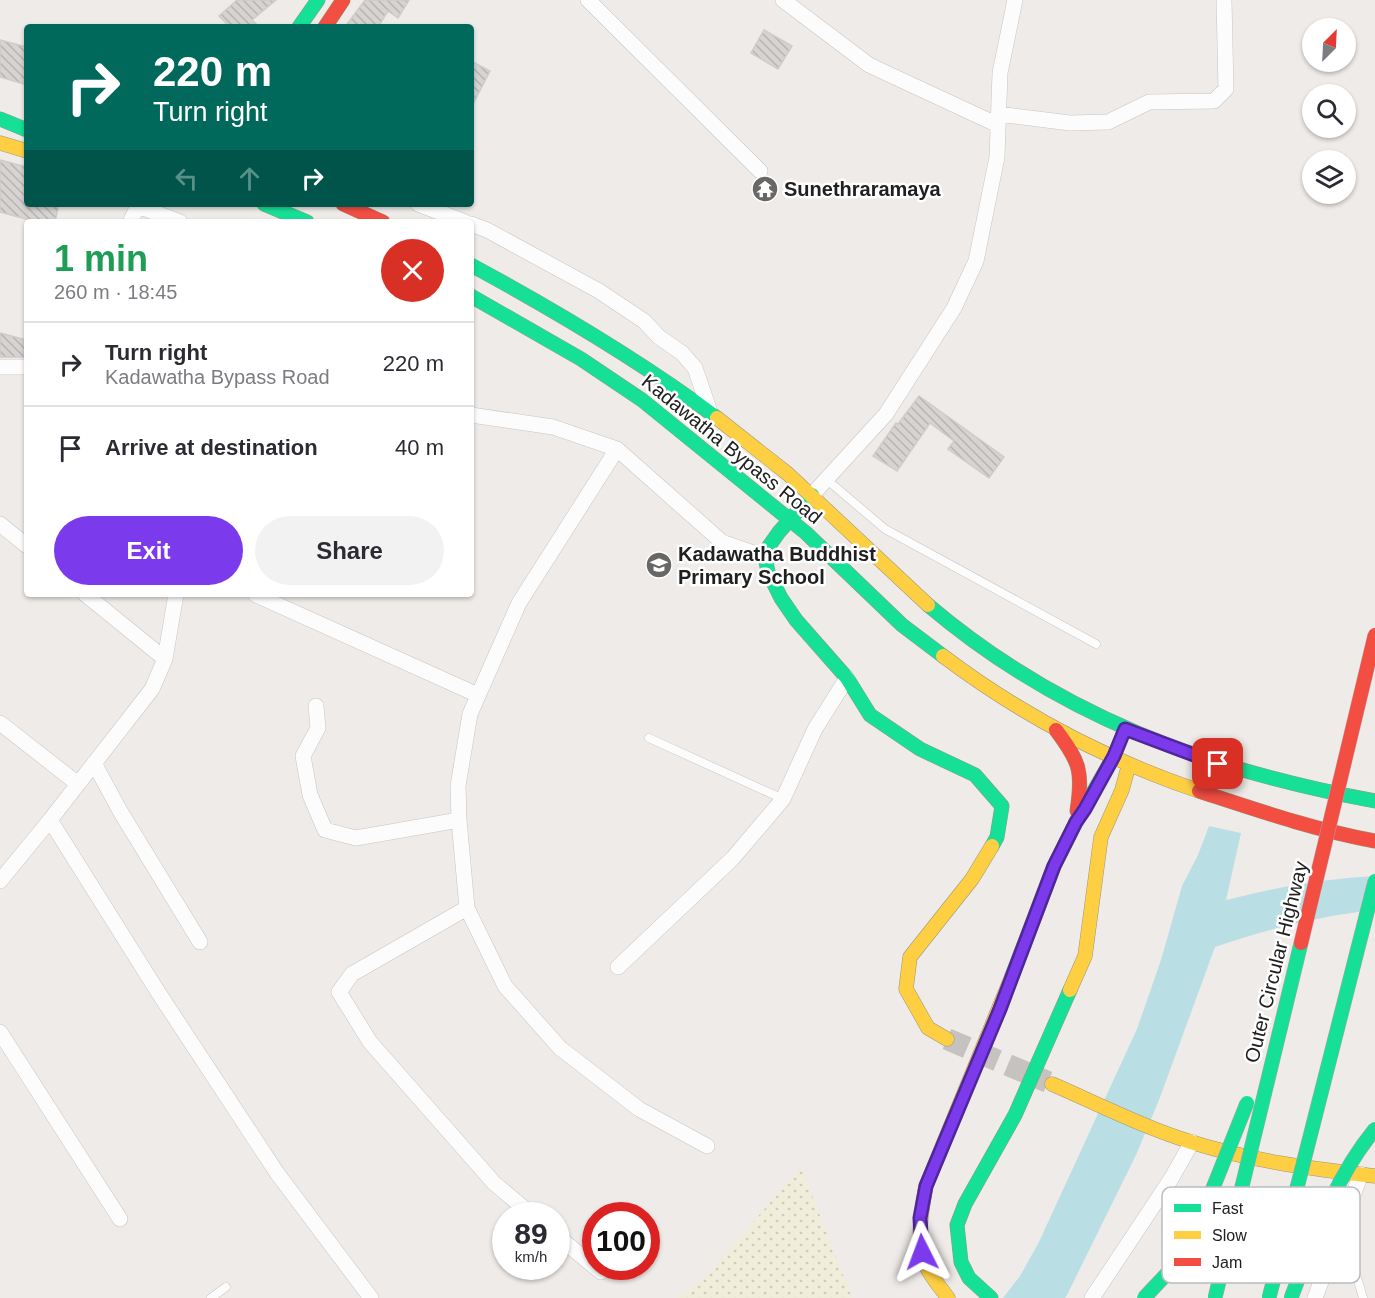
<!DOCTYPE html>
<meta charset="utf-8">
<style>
:root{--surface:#fff;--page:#f2f2f3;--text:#2b2b33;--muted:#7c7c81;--line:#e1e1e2;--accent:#7c3aed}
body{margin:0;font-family:Arial,sans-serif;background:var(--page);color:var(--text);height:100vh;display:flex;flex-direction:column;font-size:22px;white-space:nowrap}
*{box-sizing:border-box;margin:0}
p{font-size:20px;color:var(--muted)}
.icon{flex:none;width:33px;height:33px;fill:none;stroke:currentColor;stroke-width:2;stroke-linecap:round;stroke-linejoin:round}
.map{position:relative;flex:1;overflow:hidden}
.side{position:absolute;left:24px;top:219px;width:450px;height:378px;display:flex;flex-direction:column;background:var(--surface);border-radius:6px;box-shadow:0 2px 4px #0004}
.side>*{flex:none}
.hud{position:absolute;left:24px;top:24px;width:450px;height:183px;border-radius:6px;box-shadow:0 2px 4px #0004;background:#00695c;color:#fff;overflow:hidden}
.needle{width:39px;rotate:24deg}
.fabs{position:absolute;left:1302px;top:18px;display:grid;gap:12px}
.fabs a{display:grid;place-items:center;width:54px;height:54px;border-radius:50%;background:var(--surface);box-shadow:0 2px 4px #0004;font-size:30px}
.speed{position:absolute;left:492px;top:1202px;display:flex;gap:12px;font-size:30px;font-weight:700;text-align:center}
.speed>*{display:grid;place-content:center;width:78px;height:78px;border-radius:50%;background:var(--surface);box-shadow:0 2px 4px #0004;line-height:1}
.speed small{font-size:15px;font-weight:400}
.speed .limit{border:9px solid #d22;background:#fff;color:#111}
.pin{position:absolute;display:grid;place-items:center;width:51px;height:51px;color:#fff;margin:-26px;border-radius:12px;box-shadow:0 3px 9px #0006}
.me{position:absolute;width:66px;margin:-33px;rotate:357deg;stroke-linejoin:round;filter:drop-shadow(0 0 4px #0008)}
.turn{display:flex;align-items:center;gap:21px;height:126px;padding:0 30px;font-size:27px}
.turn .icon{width:78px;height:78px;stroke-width:2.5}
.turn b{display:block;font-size:42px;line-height:51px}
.lanes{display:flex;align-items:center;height:57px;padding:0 30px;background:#0003;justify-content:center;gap:30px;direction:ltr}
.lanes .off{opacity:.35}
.round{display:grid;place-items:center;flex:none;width:63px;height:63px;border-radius:32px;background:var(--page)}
.overview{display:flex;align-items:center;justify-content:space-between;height:102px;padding:0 30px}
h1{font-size:36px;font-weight:700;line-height:45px;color:#1e9e55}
.cta{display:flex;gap:12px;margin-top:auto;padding:12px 30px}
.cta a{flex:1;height:69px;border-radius:36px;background:var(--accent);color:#fff;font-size:24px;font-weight:700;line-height:69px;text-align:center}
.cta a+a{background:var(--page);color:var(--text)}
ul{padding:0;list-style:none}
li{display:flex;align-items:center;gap:18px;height:84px;padding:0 30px;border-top:2px solid var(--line)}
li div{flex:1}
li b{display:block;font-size:22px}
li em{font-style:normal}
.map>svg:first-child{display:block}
.farmland{fill:url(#farmland-dots)}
.water{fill:#b9dfe4}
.building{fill:url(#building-back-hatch);stroke:#d1ccc9;stroke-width:1.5}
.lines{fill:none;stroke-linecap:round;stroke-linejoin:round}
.secondary-tunnel{stroke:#c5c2c0;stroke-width:22;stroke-dasharray:22 11;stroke-linecap:butt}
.lane-casing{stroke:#c7c6c4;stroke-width:9}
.street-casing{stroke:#c7c6c4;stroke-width:16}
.fast-casing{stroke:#99987f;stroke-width:15}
.slow-casing{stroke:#99987f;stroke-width:15}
.jam-casing{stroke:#99987f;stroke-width:15}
.lane{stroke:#fcfcfc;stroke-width:8}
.street{stroke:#fcfcfc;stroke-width:15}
.fast{stroke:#16e098;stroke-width:14}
.slow{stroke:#ffcf43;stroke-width:14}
.jam{stroke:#f24e42;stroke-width:14}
.fast-bridge-casing{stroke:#c69cad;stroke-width:15;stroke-linecap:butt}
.jam-bridge-casing{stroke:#c69cad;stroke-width:15;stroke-linecap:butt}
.fast-bridge{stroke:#16e098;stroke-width:14}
.jam-bridge{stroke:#f24e42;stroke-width:14}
.route-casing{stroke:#51269a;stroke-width:15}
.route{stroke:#7c3aed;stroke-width:10}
.labels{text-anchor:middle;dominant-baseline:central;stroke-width:5;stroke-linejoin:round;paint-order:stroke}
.poi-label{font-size:20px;font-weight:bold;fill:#202020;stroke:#fff;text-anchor:start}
.street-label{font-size:20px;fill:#202020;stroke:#fff}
.key{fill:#fff;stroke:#bcbcbc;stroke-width:1.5}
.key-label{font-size:16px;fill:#202020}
</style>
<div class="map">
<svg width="1375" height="1298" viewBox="0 0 1375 1298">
<defs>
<pattern id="farmland-dots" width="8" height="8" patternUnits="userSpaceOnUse" patternTransform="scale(1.5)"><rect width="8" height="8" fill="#f0eeda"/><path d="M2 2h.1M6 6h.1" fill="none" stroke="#ceccbb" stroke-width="1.8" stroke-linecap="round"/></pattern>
<pattern id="building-back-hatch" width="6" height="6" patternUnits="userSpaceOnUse" patternTransform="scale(1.5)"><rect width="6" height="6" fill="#d6d3d1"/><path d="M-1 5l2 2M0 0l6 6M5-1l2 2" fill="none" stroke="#b7b5b3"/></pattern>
</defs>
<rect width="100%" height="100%" fill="#eeebe8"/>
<!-- farmland -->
<path class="farmland" d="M801,1167L852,1298H677L702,1281Z"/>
<!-- water -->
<path class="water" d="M1209,826L1241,833L1226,900C1278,887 1322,879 1375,876V910C1319,916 1268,929 1215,947L1159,1100L1136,1155L1067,1295L1065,1298H1003L1020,1276L1038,1244L1137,1029L1161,960L1182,886L1198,855Z"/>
<!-- building -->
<path class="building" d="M237,0H276L252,20L259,27H230L219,16Z
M365,0H409L398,18L388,11L378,27H345Z
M764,30L792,46L778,69L751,53Z
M0,40L27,47V72L24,84L0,77Z
M471,61L490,71L471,108Z
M0,160L27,167V204H59L55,222H37L0,212Z
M0,333L27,340V357H0Z
M919,396L1004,457L989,478L948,449L954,441L930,423L897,471L873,456L896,423L898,424Z"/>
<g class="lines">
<!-- secondary-tunnel -->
<path class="secondary-tunnel" d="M947,1039L1048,1082"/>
<defs>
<path id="lane" d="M826,479L885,529L1096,644
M649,738L783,799
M1330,1254C1356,1261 1356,1275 1363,1298
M211,1298L226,1287"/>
<path id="street" d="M588,0L760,171
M783,0L869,65L998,125
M998,114L1070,123L1108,122L1149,102L1214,101L1226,89L1224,0
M139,204L138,206L180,222
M418,204L465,222
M130,222L138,206
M471,224L487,230L599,291L644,321L659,337L682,353L695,368L710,412
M0,367H27
M471,415L553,427L617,449L722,542L765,557
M617,449L519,603L470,714L458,786L459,820L467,908L505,986L560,1048L639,1109L707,1146
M812,495L886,414L954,308L976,261L997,157L1000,73L1015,0
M0,524L27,546
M85,594L165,659
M256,595L478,695
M316,706L318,728L303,756L310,795L325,830L356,838L459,820
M0,723L78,784
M94,763L120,811L200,942
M50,820L158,992L277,1173L371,1298
M0,881L50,820L152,689L165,659L176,594
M467,908L352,974L339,992L370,1042L494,1183L532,1215
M618,967L733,858L783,799L815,729L847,678
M0,1032L120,1219
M556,1235L601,1272
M1092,1298L1171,1179L1192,1142
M1315,1298L1361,1174"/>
<path id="fast" d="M299,27L318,0
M0,119L27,130
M264,204L307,222
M471,265C556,311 639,360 717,418
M471,296L581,359L642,400L806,533L902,625L943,656
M812,495L779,532L767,549L765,557L768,572L781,598L796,620L847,678L870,715L920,749L975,775L1002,806L997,837L992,846
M928,605C1060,717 1208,770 1375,801
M1012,976L1054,866L1076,822L1114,756
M991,1298L969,1278L961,1262L957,1225L965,1204L1015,1115L1070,990"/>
<path id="slow" d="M0,143L27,151
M717,418L788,474L928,605
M943,656C1020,714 1107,760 1199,791
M1070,990L1085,956L1101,837L1122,790L1129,764
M947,1039L928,1028L906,989L910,957L972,879L992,846
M1052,1084C1098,1104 1143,1127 1191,1142C1251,1161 1313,1169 1375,1176
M948,1298C941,1288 931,1277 926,1266C916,1241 921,1212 926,1186L1012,976"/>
<path id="jam" d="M325,27L343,0
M343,204L383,222
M1056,730C1080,762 1083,771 1077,811
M1199,791C1257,810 1315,830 1375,841"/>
</defs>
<!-- lane casing -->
<use href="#lane" class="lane-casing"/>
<!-- street casing -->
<use href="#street" class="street-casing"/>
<!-- fast casing -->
<use href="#fast" class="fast-casing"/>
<!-- slow casing -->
<use href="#slow" class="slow-casing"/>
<!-- jam casing -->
<use href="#jam" class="jam-casing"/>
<!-- lane -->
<use href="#lane" class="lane"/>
<!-- street -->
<use href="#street" class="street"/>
<!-- fast -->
<use href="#fast" class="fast"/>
<!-- slow -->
<use href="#slow" class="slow"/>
<!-- jam -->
<use href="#jam" class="jam"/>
<defs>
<path id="fast-bridge" d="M1144,1298L1177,1263L1197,1228L1247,1103
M1215,1298L1301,943
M1269,1298L1375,881
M1291,1298C1314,1238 1334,1179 1375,1129"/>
<path id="jam-bridge" d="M1301,943L1375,635"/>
</defs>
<!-- fast-bridge casing -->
<use href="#fast-bridge" class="fast-bridge-casing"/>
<!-- jam-bridge casing -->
<use href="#jam-bridge" class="jam-bridge-casing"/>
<!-- fast-bridge -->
<use href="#fast-bridge" class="fast-bridge"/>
<!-- jam-bridge -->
<use href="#jam-bridge" class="jam-bridge"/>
</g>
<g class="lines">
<defs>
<path id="route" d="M922,1252L920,1218L926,1186L1000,1009L1054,866L1076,822L1085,809L1114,756L1125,729L1218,764"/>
</defs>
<!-- route casing -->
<use href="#route" class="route-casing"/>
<!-- route -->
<use href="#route" class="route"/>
</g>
<!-- icons -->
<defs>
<symbol id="temple-disc" viewBox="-11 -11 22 22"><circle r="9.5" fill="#686766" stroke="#fff"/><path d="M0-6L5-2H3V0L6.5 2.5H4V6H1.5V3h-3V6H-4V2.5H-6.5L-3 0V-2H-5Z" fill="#fff"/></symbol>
<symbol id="school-disc" viewBox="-11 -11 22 22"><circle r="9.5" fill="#686766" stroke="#fff"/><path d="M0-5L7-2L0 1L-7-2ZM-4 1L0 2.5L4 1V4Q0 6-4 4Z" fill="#fff"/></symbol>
</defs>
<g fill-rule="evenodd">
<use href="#temple-disc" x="750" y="174" width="30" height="30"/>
<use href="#school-disc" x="644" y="550" width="30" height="30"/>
</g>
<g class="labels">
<!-- poi labels -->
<g class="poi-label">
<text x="784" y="189">Sunethraramaya</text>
<text x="678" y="554">Kadawatha Buddhist<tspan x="678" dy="23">Primary School</tspan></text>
</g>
<!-- street labels -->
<g class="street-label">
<text transform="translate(732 449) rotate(39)">Kadawatha Bypass Road</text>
<text transform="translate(1276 962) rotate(-76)">Outer Circular Highway</text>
</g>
</g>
<!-- legend -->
<rect x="1162" y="1187" width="198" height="96" rx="9" class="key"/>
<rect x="1174" y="1204" width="27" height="8" fill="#16e098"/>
<rect x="1174" y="1231" width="27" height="8" fill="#ffcf43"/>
<rect x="1174" y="1258" width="27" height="8" fill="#f24e42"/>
<g class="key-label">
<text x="1212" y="1214">Fast</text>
<text x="1212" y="1241">Slow</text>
<text x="1212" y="1268">Jam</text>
</g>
</svg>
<div class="fabs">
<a><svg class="needle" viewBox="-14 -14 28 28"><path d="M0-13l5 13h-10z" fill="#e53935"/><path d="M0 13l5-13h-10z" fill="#7c7c81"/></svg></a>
<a><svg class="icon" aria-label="search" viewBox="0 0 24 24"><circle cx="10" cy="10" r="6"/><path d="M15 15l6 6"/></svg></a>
<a><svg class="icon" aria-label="layers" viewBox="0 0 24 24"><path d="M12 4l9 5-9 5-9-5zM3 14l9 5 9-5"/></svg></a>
</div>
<div class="speed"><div>89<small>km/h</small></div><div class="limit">100</div></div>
<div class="pin" style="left:1218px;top:764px;background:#d93025"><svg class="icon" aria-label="arrive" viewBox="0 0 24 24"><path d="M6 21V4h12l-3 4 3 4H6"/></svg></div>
<svg class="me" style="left:922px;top:1252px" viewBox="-20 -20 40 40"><path d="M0-17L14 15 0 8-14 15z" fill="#7c3aed" stroke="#fff" stroke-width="4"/></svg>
<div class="hud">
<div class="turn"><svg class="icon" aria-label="right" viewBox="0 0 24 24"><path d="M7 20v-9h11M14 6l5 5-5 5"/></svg><div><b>220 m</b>Turn right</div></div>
<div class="lanes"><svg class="icon off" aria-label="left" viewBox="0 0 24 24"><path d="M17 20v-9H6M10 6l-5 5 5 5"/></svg><svg class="icon off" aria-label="ahead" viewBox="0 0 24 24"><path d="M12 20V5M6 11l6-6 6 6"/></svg><svg class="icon" aria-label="right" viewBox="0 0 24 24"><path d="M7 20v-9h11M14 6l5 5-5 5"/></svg></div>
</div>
<section class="side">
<div class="overview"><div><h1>1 min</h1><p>260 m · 18:45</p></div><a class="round" style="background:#d93025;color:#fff"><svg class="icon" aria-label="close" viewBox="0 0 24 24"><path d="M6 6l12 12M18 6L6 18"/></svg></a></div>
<ul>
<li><svg class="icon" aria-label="right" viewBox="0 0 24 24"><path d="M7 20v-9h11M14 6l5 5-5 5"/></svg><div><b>Turn right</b><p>Kadawatha Bypass Road</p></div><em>220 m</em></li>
<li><svg class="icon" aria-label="arrive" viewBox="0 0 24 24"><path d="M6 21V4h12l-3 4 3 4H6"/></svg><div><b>Arrive at destination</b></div><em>40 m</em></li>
</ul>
<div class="cta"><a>Exit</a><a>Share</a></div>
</section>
</div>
